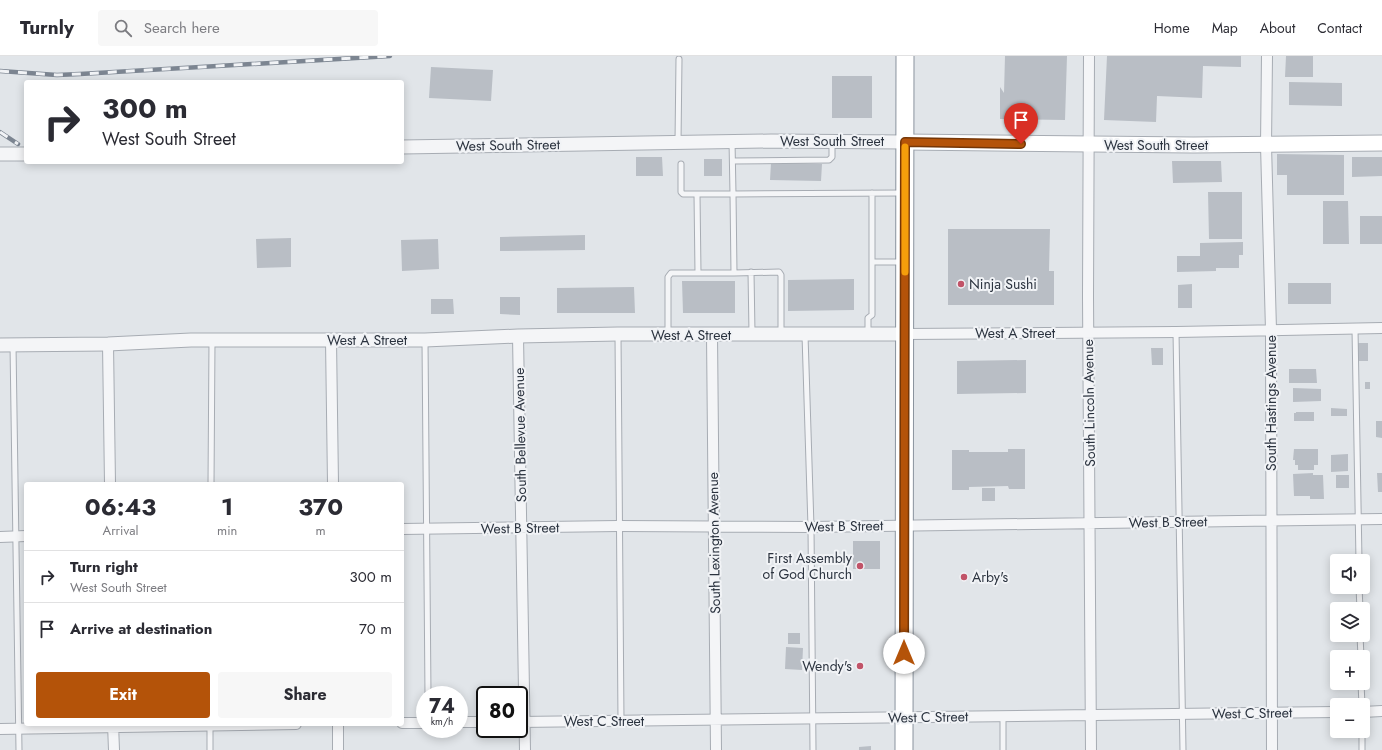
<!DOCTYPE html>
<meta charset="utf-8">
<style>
:root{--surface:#fff;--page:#f7f7f7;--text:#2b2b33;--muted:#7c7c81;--line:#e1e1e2;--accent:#b45309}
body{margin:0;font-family:Jost,sans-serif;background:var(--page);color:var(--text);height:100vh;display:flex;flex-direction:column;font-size:15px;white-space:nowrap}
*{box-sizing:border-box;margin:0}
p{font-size:13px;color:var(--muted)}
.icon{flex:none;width:22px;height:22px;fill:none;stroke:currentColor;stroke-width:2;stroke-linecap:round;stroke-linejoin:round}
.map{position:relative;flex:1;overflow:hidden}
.sheet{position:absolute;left:24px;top:426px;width:380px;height:244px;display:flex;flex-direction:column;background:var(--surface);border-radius:4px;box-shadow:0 2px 10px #0003}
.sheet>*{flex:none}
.top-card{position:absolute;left:24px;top:24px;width:380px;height:84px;border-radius:4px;box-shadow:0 2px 10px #0003;background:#fff;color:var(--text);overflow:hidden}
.buttons{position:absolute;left:1330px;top:498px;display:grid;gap:8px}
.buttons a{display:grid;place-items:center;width:40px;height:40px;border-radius:4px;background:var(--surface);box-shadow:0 2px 10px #0003;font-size:20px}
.speed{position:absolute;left:416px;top:630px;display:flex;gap:8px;font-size:20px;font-weight:700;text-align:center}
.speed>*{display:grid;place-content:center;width:52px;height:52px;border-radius:50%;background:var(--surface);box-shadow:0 2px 10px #0003;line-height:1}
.speed small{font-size:10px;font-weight:400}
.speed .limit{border:2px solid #111;border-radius:6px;background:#fff;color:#111}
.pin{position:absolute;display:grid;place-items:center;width:34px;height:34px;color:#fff;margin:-41px -17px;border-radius:50% 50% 50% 0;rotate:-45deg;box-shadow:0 0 4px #0007}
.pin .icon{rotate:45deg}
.me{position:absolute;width:44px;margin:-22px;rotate:0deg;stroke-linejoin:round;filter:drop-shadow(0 0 3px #0008)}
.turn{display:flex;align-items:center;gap:14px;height:84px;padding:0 12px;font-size:18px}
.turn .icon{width:52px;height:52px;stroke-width:2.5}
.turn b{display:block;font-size:28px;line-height:34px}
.eta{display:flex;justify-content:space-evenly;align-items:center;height:68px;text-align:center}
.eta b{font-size:24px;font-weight:700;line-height:28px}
.action{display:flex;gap:8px;margin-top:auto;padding:8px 12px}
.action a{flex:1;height:46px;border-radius:4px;background:var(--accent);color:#fff;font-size:16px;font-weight:700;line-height:46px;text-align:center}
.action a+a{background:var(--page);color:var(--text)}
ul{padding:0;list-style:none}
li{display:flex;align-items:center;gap:12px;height:52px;padding:0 12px;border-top:1px solid var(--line)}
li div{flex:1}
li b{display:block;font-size:15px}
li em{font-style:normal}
header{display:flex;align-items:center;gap:24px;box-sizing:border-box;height:56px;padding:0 20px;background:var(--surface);border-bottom:1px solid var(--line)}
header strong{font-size:19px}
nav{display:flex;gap:22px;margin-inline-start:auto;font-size:14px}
.search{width:280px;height:36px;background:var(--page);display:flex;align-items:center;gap:10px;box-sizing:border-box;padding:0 14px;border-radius:4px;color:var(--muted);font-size:15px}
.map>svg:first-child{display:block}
.building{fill:#b9bec5}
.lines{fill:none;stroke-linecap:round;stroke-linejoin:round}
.service-casing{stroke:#a7acb3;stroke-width:7}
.minor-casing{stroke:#a7acb3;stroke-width:12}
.tertiary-casing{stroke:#a7acb3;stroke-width:15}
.secondary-casing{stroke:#a7acb3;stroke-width:17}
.trunk-casing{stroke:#8a939e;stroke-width:19}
.service{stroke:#f4f5f7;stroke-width:5}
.minor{stroke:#f4f5f7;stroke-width:10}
.tertiary{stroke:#f4f5f7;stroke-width:13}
.secondary{stroke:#fff;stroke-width:15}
.trunk{stroke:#fff;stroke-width:17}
.rail-casing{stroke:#7c8591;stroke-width:4.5}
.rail{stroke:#f1f3f6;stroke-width:3;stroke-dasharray:9;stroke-linecap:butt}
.route-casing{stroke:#753606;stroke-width:10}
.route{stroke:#b45309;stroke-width:7}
.slow{stroke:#f59e0b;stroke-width:7}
.poi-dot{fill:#c15368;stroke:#f1f3f6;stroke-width:1.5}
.labels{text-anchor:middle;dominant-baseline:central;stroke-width:4;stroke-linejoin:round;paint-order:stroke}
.street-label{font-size:14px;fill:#2b333f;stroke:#f1f3f6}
.poi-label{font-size:14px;fill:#2b333f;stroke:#f1f3f6;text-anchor:start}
</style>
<header>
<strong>Turnly</strong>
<div class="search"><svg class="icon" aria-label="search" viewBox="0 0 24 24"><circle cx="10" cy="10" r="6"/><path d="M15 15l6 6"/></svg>Search here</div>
<nav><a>Home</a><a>Map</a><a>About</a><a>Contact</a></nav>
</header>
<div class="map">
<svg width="1382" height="694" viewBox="0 0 1382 694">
<rect width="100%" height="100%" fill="#e1e5e9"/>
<!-- building -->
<path class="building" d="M1005,0H1067L1065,64L1000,63V31L1004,37Z
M1107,0H1241V11L1203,10L1202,42L1157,40L1156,66L1104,64Z
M1286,0H1313V21H1285Z
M431,11L493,14L491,45L429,42Z
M832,20H872V62H832Z
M1289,26L1342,27V50L1289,49Z
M1277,98L1344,99V139H1287V119H1277Z
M636,101H662L663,120H636Z
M1352,101H1382V120L1352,121Z
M704,103H722V120H704Z
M1172,105H1221L1222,126L1173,127Z
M771,107L822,108L821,125L770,124Z
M1208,136H1242V183H1209Z
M1323,145H1348L1349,188H1323Z
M1360,160H1382V188H1360Z
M948,173H1050L1049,215H1054V249H948Z
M585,179V194L500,195V181Z
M291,182V211L257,212L256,183Z
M438,183L439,213L402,215L401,184Z
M1243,186V199H1239V212H1216V215L1177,216V200H1200V187Z
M854,223V254L788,255V224Z
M682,225H735V257H683Z
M1288,227H1331V248H1288Z
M1192,228V252H1178V229Z
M634,231L635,257H557V232Z
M500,241H520V259L500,258Z
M431,243H453L454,258H431Z
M1357,287H1368V305H1357Z
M1151,292H1163V309H1152Z
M1026,304V337L957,338V305Z
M1289,313H1316L1317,327H1289Z
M1365,326H1370V333H1365Z
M1293,332L1321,333V345L1293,346Z
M1331,352L1347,353V360H1331Z
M1296,356H1314V365H1294V357H1296Z
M1376,365H1382V382L1376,381Z
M1008,393H1025V433H1009L1008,430L969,431V434H952V394H969V396H1008Z
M1294,393H1318V409H1314V414H1298V409H1295V404H1293Z
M1348,398V415L1331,416V399Z
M1313,417V419H1323L1324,443H1310V440H1294L1293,418Z
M1377,417H1382V436H1378Z
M1336,419H1349V432H1336Z
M982,432H995V445H982Z
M853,485H880V513H853Z
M788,577H800V588H788Z
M786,591L803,592L802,614L785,613Z
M871,690V694H859V691Z"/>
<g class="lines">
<defs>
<path id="service" d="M732,85L733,138L902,137
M678,86L679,3
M733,105L829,104L832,101V85
M681,108V136L683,138H733L734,217L779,216L781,219V277
M872,137V206H902
M697,138L698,217H734
M751,216L752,277
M1355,273L1359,505
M1176,276L1183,694
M668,277V221L671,217H698
M868,277V262L872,259V206
M618,279L621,665
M805,279L811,471L813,694
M425,285L428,639
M13,289L19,694
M211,428L212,285
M1359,531L1360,553
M1360,579L1361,601
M1361,627L1362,649
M210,669V694
M1362,675V694
M1003,694V660"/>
<path id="minor" d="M1089,0L1088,241L1091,694
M1267,0L1266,89L1271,274L1272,694
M905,278L1176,276L1382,272
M712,279L716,694
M518,280L525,694
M331,284L333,428
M108,288L110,428
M402,473L618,470L811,471L1382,463
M0,481L26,480
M1363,656L1382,655
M459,666H485
M519,666C792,663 1064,659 1337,656
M402,667H425
M113,668L114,694
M0,673L296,668
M338,694V668"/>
<path id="tertiary" d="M402,91L771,85L905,86
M0,98H26
M0,289L108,288L191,284H425L518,280L618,278H905"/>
<path id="secondary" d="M905,86L1193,89L1382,87"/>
<path id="trunk" d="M904,694L905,0"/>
</defs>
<!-- service casing -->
<use href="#service" class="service-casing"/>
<!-- minor casing -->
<use href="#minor" class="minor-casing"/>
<!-- tertiary casing -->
<use href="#tertiary" class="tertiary-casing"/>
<!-- secondary casing -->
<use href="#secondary" class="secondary-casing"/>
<!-- trunk casing -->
<use href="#trunk" class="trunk-casing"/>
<!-- service -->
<use href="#service" class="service"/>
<!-- minor -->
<use href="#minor" class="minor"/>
<!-- tertiary -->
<use href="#tertiary" class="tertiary"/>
<!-- secondary -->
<use href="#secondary" class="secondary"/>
<!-- trunk -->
<use href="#trunk" class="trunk"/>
<defs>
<path id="rail" d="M0,15L57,19L80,18L390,0
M0,76L18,88"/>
</defs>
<!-- rail casing -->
<use href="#rail" class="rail-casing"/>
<!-- rail -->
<use href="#rail" class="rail"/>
</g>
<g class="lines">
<defs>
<path id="route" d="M904,597L905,86L1021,88"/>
</defs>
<!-- route casing -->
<use href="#route" class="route-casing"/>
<!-- route -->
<use href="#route" class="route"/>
<!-- slow -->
<path class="slow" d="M905,91V216"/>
</g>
<!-- markers -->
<g class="poi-dot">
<circle cx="961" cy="228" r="4"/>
<circle cx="860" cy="510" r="4"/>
<circle cx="964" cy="521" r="4"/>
<circle cx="860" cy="610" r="4"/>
</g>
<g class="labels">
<!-- street labels -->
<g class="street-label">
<text x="832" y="85">West South Street</text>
<text transform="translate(508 89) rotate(-1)">West South Street</text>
<text x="1156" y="89">West South Street</text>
<text x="1015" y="277">West A Street</text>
<text x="691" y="279">West A Street</text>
<text x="367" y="284">West A Street</text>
<text transform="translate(1089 347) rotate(-91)">South Lincoln Avenue</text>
<text transform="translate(1271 347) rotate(-90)">South Hastings Avenue</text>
<text transform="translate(520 379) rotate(-91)">South Bellevue Avenue</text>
<text transform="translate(1168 466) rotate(-1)">West B Street</text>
<text transform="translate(844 470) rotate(-1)">West B Street</text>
<text transform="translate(520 472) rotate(-1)">West B Street</text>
<text transform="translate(714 487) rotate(-91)">South Lexington Avenue</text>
<text transform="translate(1252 657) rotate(-1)">West C Street</text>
<text transform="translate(928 661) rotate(-1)">West C Street</text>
<text x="604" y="665">West C Street</text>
</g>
<!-- poi labels -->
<g class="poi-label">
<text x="969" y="228">Ninja Sushi</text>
<text x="852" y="502" text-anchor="end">First Assembly<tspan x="852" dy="16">of God Church</tspan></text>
<text x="972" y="521">Arby's</text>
<text x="852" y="610" text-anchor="end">Wendy's</text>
</g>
</g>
</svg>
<div class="buttons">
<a><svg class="icon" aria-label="sound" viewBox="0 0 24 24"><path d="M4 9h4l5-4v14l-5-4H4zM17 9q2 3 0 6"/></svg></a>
<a><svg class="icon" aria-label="layers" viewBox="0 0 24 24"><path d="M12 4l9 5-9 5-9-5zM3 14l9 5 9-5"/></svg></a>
<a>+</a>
<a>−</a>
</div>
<div class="speed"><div>74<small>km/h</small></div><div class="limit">80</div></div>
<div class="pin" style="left:1021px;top:88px;background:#d93025"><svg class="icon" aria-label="arrive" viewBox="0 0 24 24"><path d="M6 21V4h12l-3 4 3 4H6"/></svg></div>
<svg class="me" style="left:904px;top:597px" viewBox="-20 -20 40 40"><circle r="19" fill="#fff"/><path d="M0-13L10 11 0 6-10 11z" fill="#b45309"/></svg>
<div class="top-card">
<div class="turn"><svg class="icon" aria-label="right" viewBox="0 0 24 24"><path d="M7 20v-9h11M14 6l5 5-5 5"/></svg><div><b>300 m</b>West South Street</div></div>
</div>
<section class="sheet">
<div class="eta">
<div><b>06:43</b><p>Arrival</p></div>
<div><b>1</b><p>min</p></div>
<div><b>370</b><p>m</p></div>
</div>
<ul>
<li><svg class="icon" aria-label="right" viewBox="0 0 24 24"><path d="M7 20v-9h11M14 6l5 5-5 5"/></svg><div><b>Turn right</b><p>West South Street</p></div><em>300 m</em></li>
<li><svg class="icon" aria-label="arrive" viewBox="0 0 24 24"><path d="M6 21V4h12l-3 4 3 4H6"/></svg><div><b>Arrive at destination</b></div><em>70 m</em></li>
</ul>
<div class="action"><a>Exit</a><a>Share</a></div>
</section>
</div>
